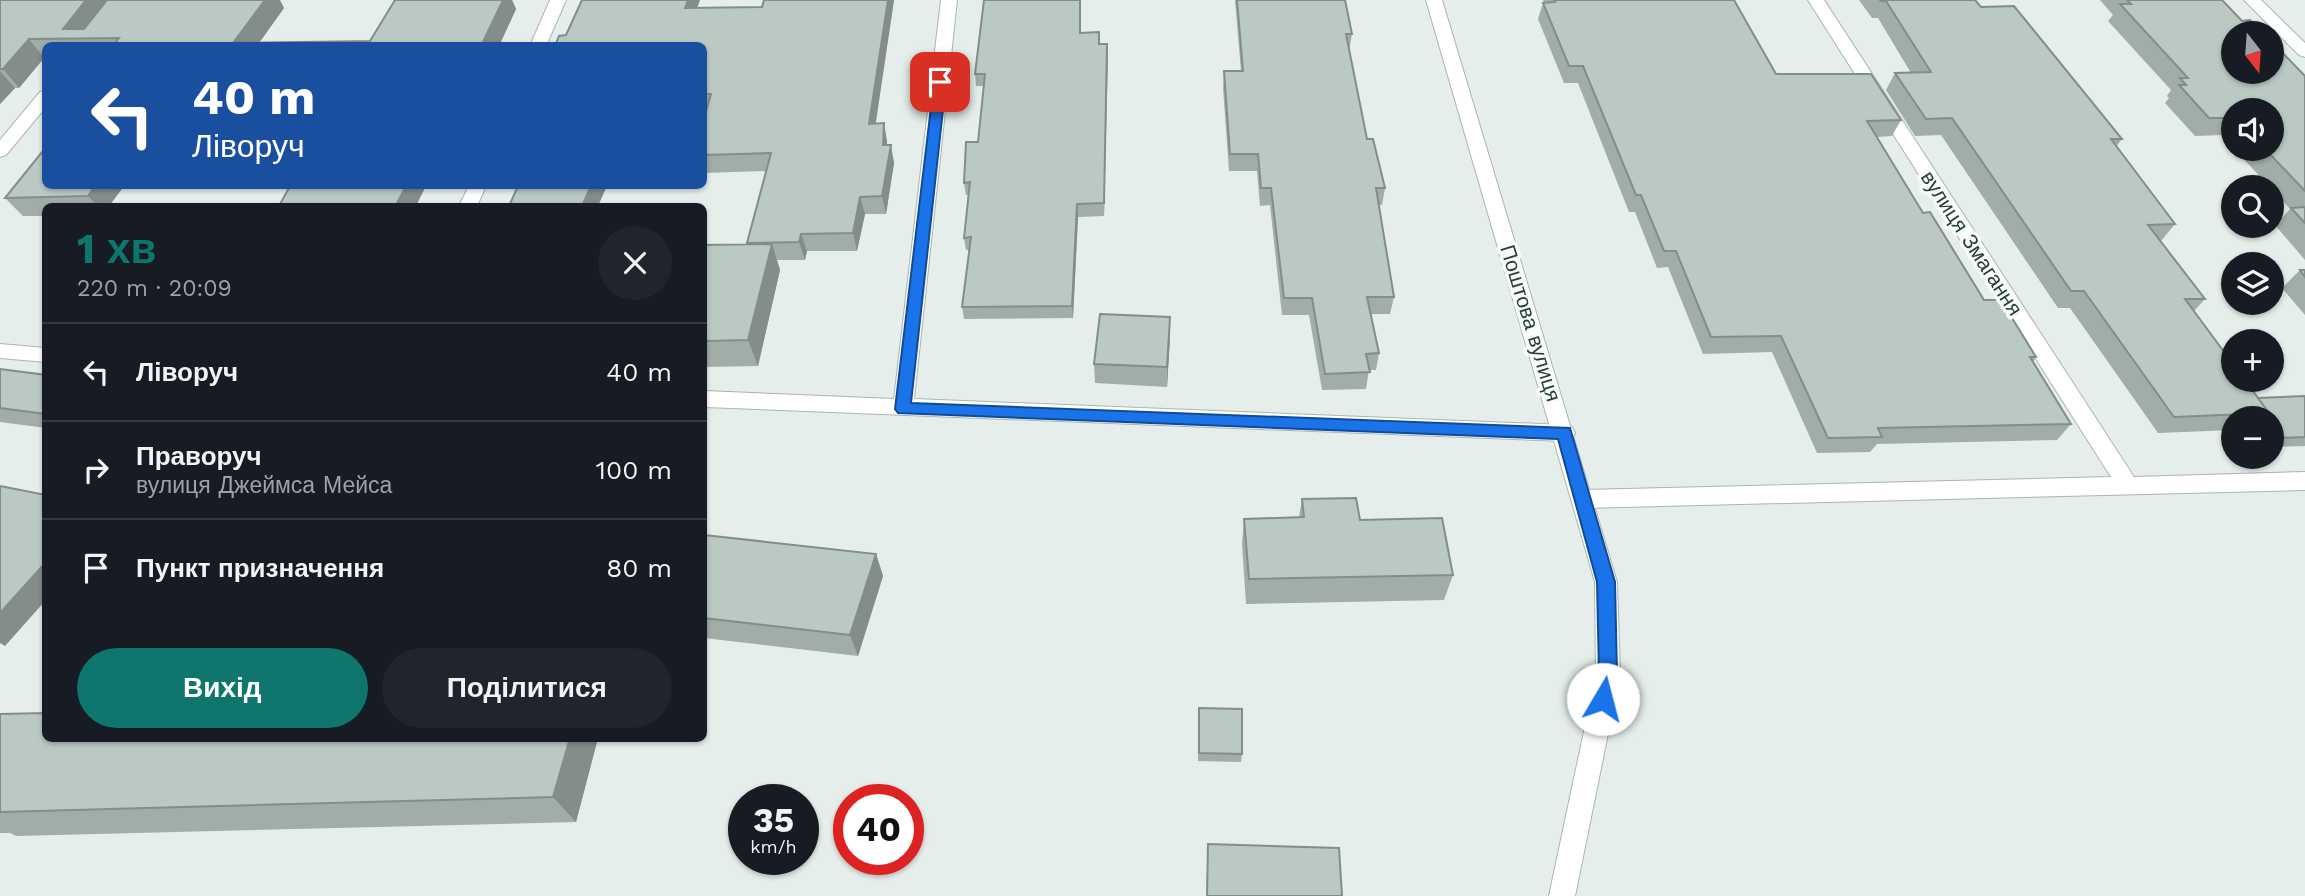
<!DOCTYPE html>
<html lang="uk">
<meta charset="utf-8">
<style>
:root{--surface:#171b24;--page:#20242c;--text:#f1f3f6;--muted:#9ea1a6;--line:#363941;--accent:#0f766e}
body{margin:0;font-family:"Work Sans",sans-serif;background:var(--page);color:var(--text);height:100vh;display:flex;flex-direction:column;font-size:26px;white-space:nowrap}
*{box-sizing:border-box;margin:0}
p{font-size:23px;color:var(--muted)}
.icon{flex:none;width:38px;height:38px;fill:none;stroke:currentColor;stroke-width:2;stroke-linecap:round;stroke-linejoin:round}
.map{position:relative;flex:1;overflow:hidden}
.drawer{position:absolute;left:42px;top:203px;width:665px;height:539px;display:flex;flex-direction:column;background:var(--surface);border-radius:10px;box-shadow:0 2px 5px #0004}
.drawer>*{flex:none}
.hud{position:absolute;left:42px;top:42px;width:665px;height:147px;border-radius:10px;box-shadow:0 2px 5px #0004;background:#1a4fa0;color:#fff;overflow:hidden}
.needle{width:46px;rotate:163deg}
.controls{position:absolute;left:2221px;top:21px;display:grid;gap:14px}
.controls a{display:grid;place-items:center;width:63px;height:63px;border-radius:50%;background:var(--surface);box-shadow:0 2px 5px #0004;font-size:35px}
.speed{position:absolute;left:728px;top:784px;display:flex;gap:14px;font-size:35px;font-weight:700;text-align:center}
.speed>*{display:grid;place-content:center;width:91px;height:91px;border-radius:50%;background:var(--surface);box-shadow:0 2px 5px #0004;line-height:1}
.speed small{font-size:18px;font-weight:400}
.speed .limit{border:10px solid #d22;background:#fff;color:#111}
.pin{position:absolute;display:grid;place-items:center;width:60px;height:60px;color:#fff;margin:-30px;border-radius:14px;box-shadow:0 4px 10px #0006}
.me{position:absolute;width:77px;margin:-38px;rotate:8deg;stroke-linejoin:round;filter:drop-shadow(0 0 5px #0008)}
.turn{display:flex;align-items:center;gap:24px;height:147px;padding:0 35px;font-size:32px}
.turn .icon{width:91px;height:91px;stroke-width:2.5}
.turn b{display:block;font-size:49px;line-height:60px}
.round{display:grid;place-items:center;flex:none;width:74px;height:74px;border-radius:37px;background:var(--page)}
.head{display:flex;align-items:center;justify-content:space-between;height:119px;padding:0 35px}
h1{font-size:42px;font-weight:700;line-height:52px;color:var(--accent)}
.action{display:flex;gap:14px;margin-top:auto;padding:14px 35px}
.action a{flex:1;height:80px;border-radius:42px;background:var(--accent);color:#fff;font-size:28px;font-weight:700;line-height:80px;text-align:center}
.action a+a{background:var(--page);color:var(--text)}
ul{padding:0;list-style:none}
li{display:flex;align-items:center;gap:21px;height:98px;padding:0 35px;border-top:2px solid var(--line)}
li div{flex:1}
li b{display:block;font-size:26px}
li em{font-style:normal}
.map>svg:first-child{display:block}
.lines{fill:none;stroke-linecap:round;stroke-linejoin:round}
.minor-casing{stroke:#a8b6b1;stroke-width:2}
.tertiary-casing{stroke:#a8b6b1;stroke-width:2}
.minor{fill:#fff;fill-rule:evenodd}
.tertiary{fill:#fff;fill-rule:evenodd}
.wall{fill:#a1ada9}
.shaded-wall{fill:#838d89}
.building{fill:#bbc9c4;stroke:#838d89;stroke-width:2}
.route{fill:#1a73e8;stroke:#114b97;stroke-width:2}
.labels{text-anchor:middle;dominant-baseline:central;stroke-width:7;stroke-linejoin:round;paint-order:stroke}
.street-label{font-size:21px;fill:#254039;stroke:#f6faf8}
</style>
<div class="map">
<svg width="2305" height="896" viewBox="0 0 2305 896">
<rect width="100%" height="100%" fill="#e5eeea"/>
<g class="lines">
<defs>
<path id="minor" d="M550,0H566L546,46H530Z
M941,0H957L914,399L1565,425L1572,427L1575,433L1572,439L1565,441L704,407V391L894,399Z
M1808,0H1824L2134,477L2305,472V490L1584,508L1576,505L1573,499L1576,493L1584,490L2111,477Z
M2244,0H2261L2305,43V57L2299,55Z
M46,91V107L6,155L0,157V140L40,92Z
M469,186H486L477,206H459Z
M0,344L46,348V362L0,358Z"/>
<path id="tertiary" d="M1426,0H1442L1617,582L1620,675L1575,896H1549L1596,675L1595,582Z"/>
</defs>
<!-- minor casing -->
<use href="#minor" class="minor-casing"/>
<!-- tertiary casing -->
<use href="#tertiary" class="tertiary-casing"/>
<!-- minor -->
<use href="#minor" class="minor"/>
<!-- tertiary -->
<use href="#tertiary" class="tertiary"/>
</g>
<!-- wall -->
<path class="wall" d="M0,0L284,8L259,42L370,41L395,0H512L516,9L499,46H46V58H44L19,88H15L0,104Z
M582,0H700L697,7H762L764,0H894L875,124L887,141V145L894,163L886,214H865L857,251H807L805,260H777L780,270L758,366L704,367V245L748,244L747,243L766,171L704,173V118L705,112H704V46L566,35Z
M984,0H1080L1081,33L1099,44H1107L1104,216L1078,217L1073,318L964,319L962,307L969,250H966L964,238L968,195H966L964,183L978,142L984,86H976L975,74Z
M1235,0H1345L1352,34L1349,51L1367,139L1385,188L1382,205H1379L1394,297L1390,314H1370L1379,353L1376,370H1369L1366,389L1322,390L1309,315H1282L1270,205L1260,206L1257,171H1229L1223,88L1224,71H1241Z
M1543,0H1734L1776,74L1901,120L1892,136L1877,137L1923,213L1984,300L2036,357L2033,362L2071,424L2057,440L1877,444L1870,452L1817,453L1772,352L1703,354L1668,267L1657,268L1635,212H1629L1578,83H1564L1538,19L1543,3H1544Z
M1859,0H1975L1981,7L2122,139L2116,147L2175,224L2161,241L2205,299L2194,311L2258,398L2305,396V446L2272,447V418H2233V430L2158,433L2070,308H2058L1941,135L1915,136L1886,90L1895,73H1911L1878,18H1872Z
M2100,0H2222L2242,21L2305,76V260L2275,225L2290,209L2272,189V187H2270L2234,149H2272L2233,110V147L2222,135L2195,136L2165,103L2169,98L2167,96L2171,90L2108,21L2113,15Z
M124,186L109,206H46V216H23L5,198Z
M2300,270H2305V315L2282,288Z
M1170,337L1167,387L1095,383L1094,364Z
M0,369L46,375V428L0,422Z
M1302,499L1360,520L1453,575L1444,600L1246,604L1242,544L1244,519L1299,517Z
M704,535L876,554L883,576L858,656L704,638Z
M1199,708L1242,754L1241,762L1198,761Z
M0,714L46,738H598L576,822L16,836L10,833H0Z
M1208,844L1342,896H1206Z"/>
<!-- shaded-wall -->
<path class="shaded-wall" d="M86,0H115L84,39L63,29Z
M265,0H280L284,8L257,46L233,43Z
M497,0H512L516,9L499,46H481Z
M688,0H700L691,25L685,8Z
M888,0H894L873,142L869,124Z
M29,39L44,58L19,88L3,69Z
M1107,44L1108,56L1104,216V203Z
M0,71L15,88L0,104Z
M884,123L887,141L886,163L883,145Z
M891,145L894,163L886,214L882,196Z
M95,186H124L109,206H97L88,196Z
M406,186H426L416,206H398L397,203Z
M591,186H607L598,206H582Z
M860,197L865,214L857,251L853,233Z
M1077,204L1078,217L1073,318L1072,306Z
M801,234L807,251L805,260L799,242Z
M772,244L780,270L758,366L748,340Z
M1170,317V337L1167,387V367Z
M876,554L883,576L858,656L850,635Z
M46,562V600L5,646L0,643V613Z
M570,738H598L576,822L553,797Z"/>
<!-- building -->
<path class="building" d="M0,0H86L63,29H84L107,0H265L233,43L370,41L395,0H503L481,46H113L119,38L29,39L3,69H0Z
M582,0H688L685,8L762,7L764,0H888L869,124L884,123L883,145H891L882,196L860,197L853,233L801,234L799,242L747,243L771,153L704,155V118L711,94H704V46H555L559,36L566,35Z
M984,0H1080V33L1099,32V44H1107L1104,203L1077,204L1072,306L962,307L971,237L964,238L970,182L964,183L966,142H978L985,74H975Z
M1237,0H1345L1352,34H1346L1367,139H1373L1385,188H1376L1394,297H1367L1379,353L1366,354L1370,372L1325,374L1312,298H1284L1271,188H1261L1258,154H1230L1224,71H1243Z
M1554,0H1734L1776,74H1871L1901,120L1867,121L1923,213L1930,212L1984,300H2001L2036,357H2030L2071,424L1878,428L1882,437L1828,438L1781,336L1711,337L1676,251H1664L1641,195H1636L1583,66H1569L1543,3L1555,2Z
M1880,0H1975L1981,7L2014,6L2122,139H2111L2175,224L2148,225L2205,299H2185L2233,364V380H2245L2269,413L2174,417L2084,291H2071L1952,118L1926,119L1895,73L1931,72L1886,1H1881Z
M2127,0H2222L2242,21L2250,20L2263,33H2233V72H2272V42L2305,76V191L2265,149H2272V110H2233V118H2209L2179,85H2186L2180,78H2188L2120,4H2131Z
M46,147V186H95L88,196L5,198Z
M290,186H406L397,203H400L398,206H279Z
M518,186H591L582,206H509Z
M2305,207V223L2291,208Z
M772,244L748,340L704,341V245Z
M2300,270H2305V277Z
M1100,314L1170,317L1167,367L1094,364Z
M0,369L46,375V414L0,408Z
M2305,396V437L2277,438L2272,430V418H2263L2269,413L2258,398Z
M0,486L46,495V562L0,613Z
M1356,498L1360,520L1442,518L1453,575L1249,579L1244,519L1304,517L1302,499Z
M704,535L876,554L850,635L704,618Z
M1199,708L1242,709V754L1199,753Z
M46,713V738H570L553,797L0,812V714Z
M1208,844L1339,848L1342,896H1207Z"/>
<!-- route -->
<path class="route" d="M940,78L946,82L911,403L1570,428L1615,582L1617,675L1610,705L1603,708L1596,705L1594,699L1599,675L1597,582L1558,439L898,413L895,409L934,82Z"/>
<g class="labels">
<!-- street labels -->
<g class="street-label">
<text transform="translate(1972 243) rotate(57)">вулиця Змагання</text>
<text transform="translate(1531 323) rotate(73)">Поштова вулиця</text>
</g>
</g>
</svg>
<div class="controls">
<a><svg class="needle" viewBox="-14 -14 28 28"><path d="M0-13l5 13h-10z" fill="#e53935"/><path d="M0 13l5-13h-10z" fill="#9ea1a6"/></svg></a>
<a><svg class="icon" aria-label="sound" viewBox="0 0 24 24"><path d="M4 9h4l5-4v14l-5-4H4zM17 9q2 3 0 6"/></svg></a>
<a><svg class="icon" aria-label="search" viewBox="0 0 24 24"><circle cx="10" cy="10" r="6"/><path d="M15 15l6 6"/></svg></a>
<a><svg class="icon" aria-label="layers" viewBox="0 0 24 24"><path d="M12 4l9 5-9 5-9-5zM3 14l9 5 9-5"/></svg></a>
<a>+</a>
<a>−</a>
</div>
<div class="speed"><div>35<small>km/h</small></div><div class="limit">40</div></div>
<div class="pin" style="left:940px;top:82px;background:#d93025"><svg class="icon" aria-label="arrive" viewBox="0 0 24 24"><path d="M6 21V4h12l-3 4 3 4H6"/></svg></div>
<svg class="me" style="left:1603px;top:699px" viewBox="-20 -20 40 40"><circle r="19" fill="#fff"/><path d="M0-13L10 11 0 6-10 11z" fill="#1a73e8"/></svg>
<div class="hud">
<div class="turn"><svg class="icon" aria-label="left" viewBox="0 0 24 24"><path d="M17 20v-9H6M10 6l-5 5 5 5"/></svg><div><b>40 m</b>Ліворуч</div></div>
</div>
<section class="drawer">
<div class="head"><div><h1>1 хв</h1><p>220 m · 20:09</p></div><a class="round"><svg class="icon" aria-label="close" viewBox="0 0 24 24"><path d="M6 6l12 12M18 6L6 18"/></svg></a></div>
<ul>
<li><svg class="icon" aria-label="left" viewBox="0 0 24 24"><path d="M17 20v-9H6M10 6l-5 5 5 5"/></svg><div><b>Ліворуч</b></div><em>40 m</em></li>
<li><svg class="icon" aria-label="right" viewBox="0 0 24 24"><path d="M7 20v-9h11M14 6l5 5-5 5"/></svg><div><b>Праворуч</b><p>вулиця Джеймса Мейса</p></div><em>100 m</em></li>
<li><svg class="icon" aria-label="arrive" viewBox="0 0 24 24"><path d="M6 21V4h12l-3 4 3 4H6"/></svg><div><b>Пункт призначення</b></div><em>80 m</em></li>
</ul>
<div class="action"><a>Вихід</a><a>Поділитися</a></div>
</section>
</div>
